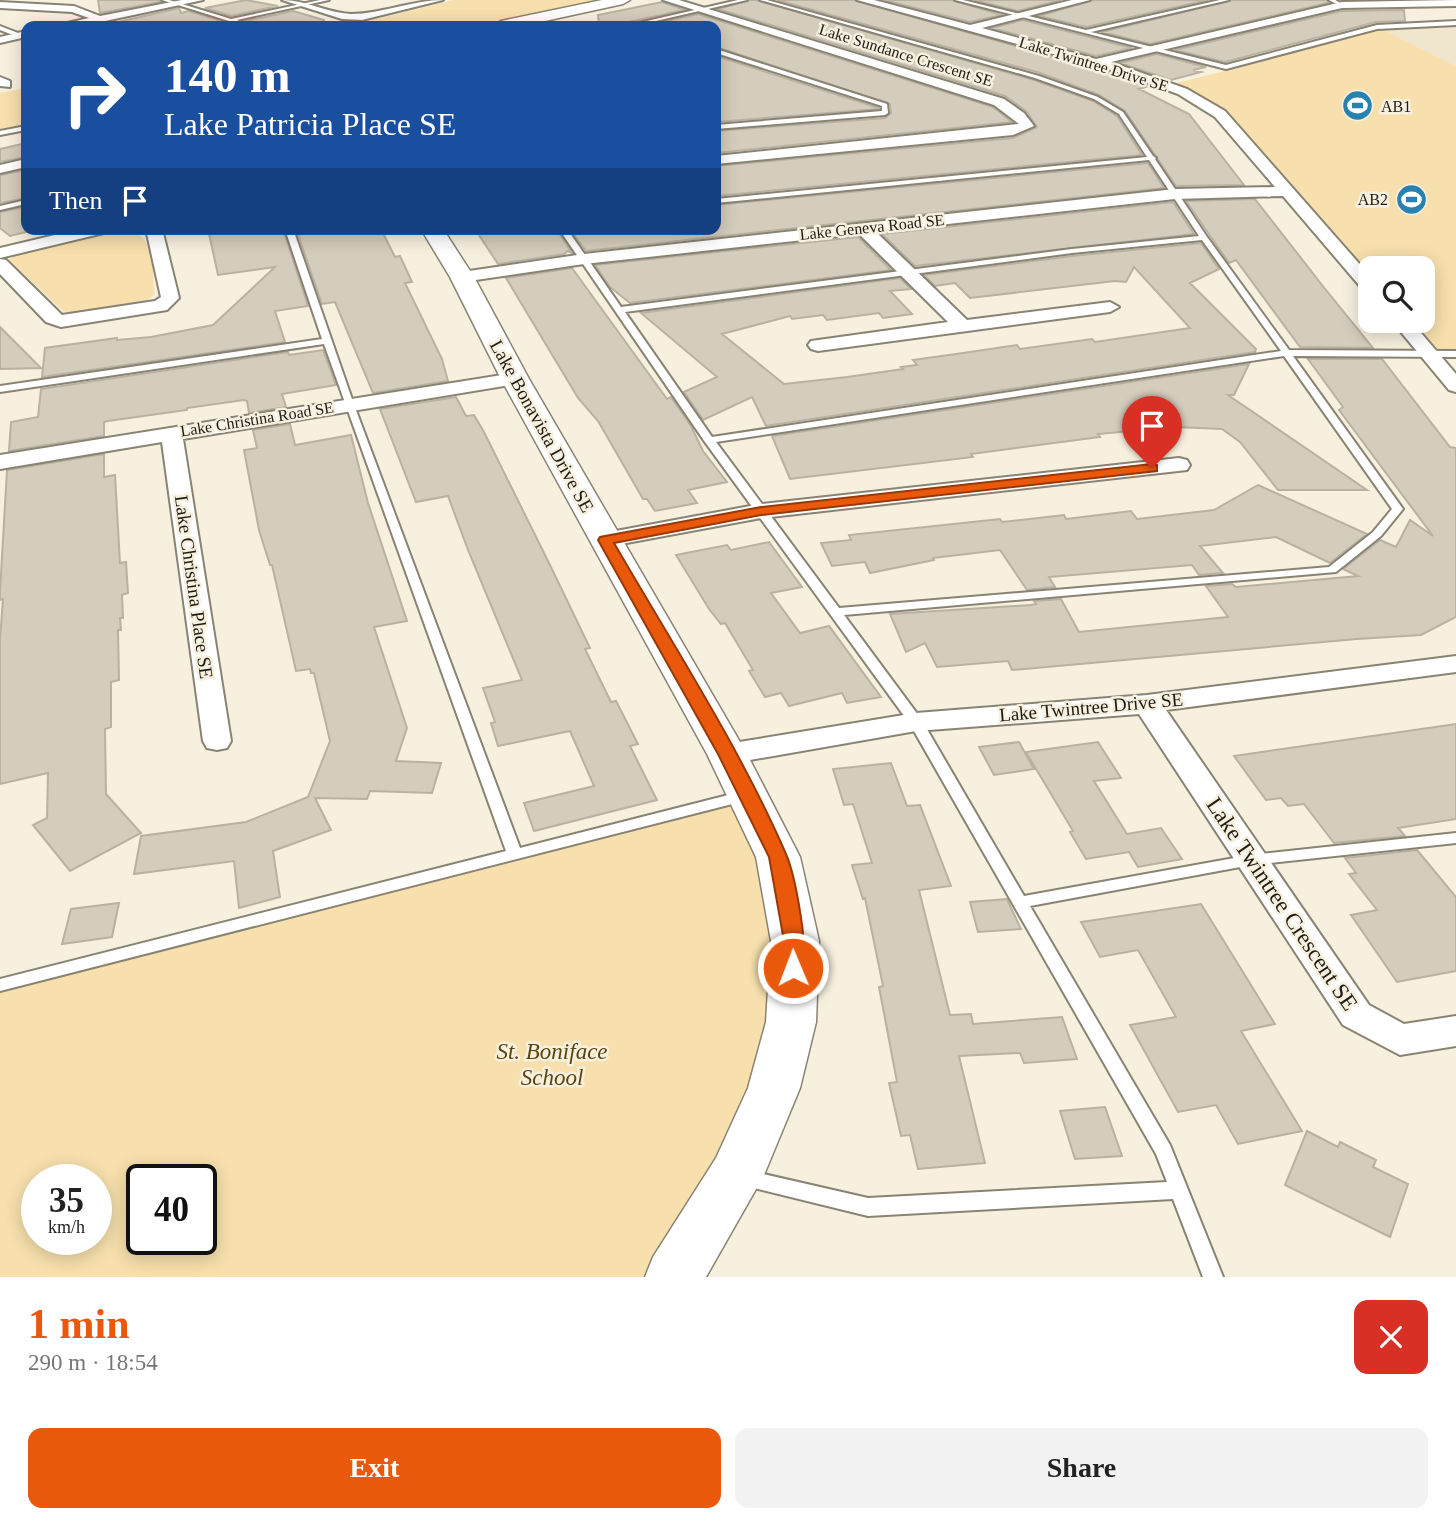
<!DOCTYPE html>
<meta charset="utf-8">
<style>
:root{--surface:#fff;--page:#f2f2f2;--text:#222;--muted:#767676;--accent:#ea580c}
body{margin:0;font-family:"Times New Roman",serif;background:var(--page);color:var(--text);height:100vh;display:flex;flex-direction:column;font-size:26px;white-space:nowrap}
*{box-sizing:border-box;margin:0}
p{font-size:23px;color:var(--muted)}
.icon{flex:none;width:38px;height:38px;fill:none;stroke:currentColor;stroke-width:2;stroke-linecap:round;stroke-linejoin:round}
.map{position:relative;height:1277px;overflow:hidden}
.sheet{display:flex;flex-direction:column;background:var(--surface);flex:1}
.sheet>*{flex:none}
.top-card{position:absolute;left:21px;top:21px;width:700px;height:214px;border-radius:14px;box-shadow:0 4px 18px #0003;background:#1a4fa0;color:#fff;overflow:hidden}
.buttons{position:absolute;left:1358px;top:256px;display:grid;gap:14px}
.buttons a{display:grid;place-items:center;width:77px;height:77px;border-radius:14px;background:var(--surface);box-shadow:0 4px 18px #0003;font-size:35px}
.speed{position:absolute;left:21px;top:1164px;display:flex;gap:14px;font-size:35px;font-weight:700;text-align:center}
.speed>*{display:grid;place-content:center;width:91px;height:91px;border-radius:50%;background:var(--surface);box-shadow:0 4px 18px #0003;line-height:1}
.speed small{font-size:18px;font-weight:400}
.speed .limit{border:4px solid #111;border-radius:10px;background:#fff;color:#111}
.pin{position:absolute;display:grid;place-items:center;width:60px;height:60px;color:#fff;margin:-72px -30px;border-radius:50% 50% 50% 0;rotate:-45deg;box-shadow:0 0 7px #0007}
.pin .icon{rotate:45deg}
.me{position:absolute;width:77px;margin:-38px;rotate:359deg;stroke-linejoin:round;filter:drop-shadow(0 0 5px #0008)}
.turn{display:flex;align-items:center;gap:24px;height:147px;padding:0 28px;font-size:32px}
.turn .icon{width:91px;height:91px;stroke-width:2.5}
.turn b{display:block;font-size:49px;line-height:60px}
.then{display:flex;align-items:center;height:66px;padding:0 28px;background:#0003;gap:14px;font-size:26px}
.round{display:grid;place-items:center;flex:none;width:74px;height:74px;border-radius:14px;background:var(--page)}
.overview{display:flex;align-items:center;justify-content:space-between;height:119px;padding:0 28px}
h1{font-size:42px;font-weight:700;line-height:52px;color:var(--accent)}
.primary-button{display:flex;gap:14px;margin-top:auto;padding:14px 28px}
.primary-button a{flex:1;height:80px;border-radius:14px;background:var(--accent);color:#fff;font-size:28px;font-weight:700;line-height:80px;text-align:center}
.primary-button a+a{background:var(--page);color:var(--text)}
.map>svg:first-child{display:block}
.built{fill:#f0e5cd}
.green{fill:#f7e0ad;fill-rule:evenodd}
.building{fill:#d4ccbc;stroke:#b9b1a1;stroke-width:2}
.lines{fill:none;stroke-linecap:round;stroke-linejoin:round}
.lane-casing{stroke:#898373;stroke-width:4}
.street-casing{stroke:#898373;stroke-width:4}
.secondary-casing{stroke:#898373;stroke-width:3}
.lane{fill:#fff;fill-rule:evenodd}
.street{fill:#fff;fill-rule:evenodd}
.secondary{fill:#fff;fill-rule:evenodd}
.route{fill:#ea580c;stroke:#983908;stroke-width:2}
.labels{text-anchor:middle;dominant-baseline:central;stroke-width:5;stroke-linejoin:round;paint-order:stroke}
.far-street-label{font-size:16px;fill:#1e1b15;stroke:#f8f0df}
.far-poi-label{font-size:16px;fill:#1e1b15;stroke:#f8f0df;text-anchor:start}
.street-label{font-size:19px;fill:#1e1b15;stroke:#f8f0df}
.near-street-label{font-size:23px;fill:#1e1b15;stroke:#f8f0df}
.near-park-label{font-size:23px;font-style:italic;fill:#5a4510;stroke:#f8f0df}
</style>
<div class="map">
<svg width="1456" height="1277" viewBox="0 0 1456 1277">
<rect width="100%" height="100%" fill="#f8f0df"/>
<!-- built -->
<path class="built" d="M1456,23V66L1377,27Z"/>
<!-- green -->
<path class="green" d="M454,0H605L482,26H349Z
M1377,27L1456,66V354H1430L1400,320H1423V268H1370V287L1233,129L1169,85L1232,69L1226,67Z
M26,88V125L0,130V93Z
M125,230C157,235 151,267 155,294L142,304L72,313L63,311L9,260L19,253Z
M747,795L791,1022L674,1277H0V985ZM37,1180H96V1239H37ZM142,1180H201V1239H142Z"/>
<!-- building -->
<path class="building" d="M98,0H159L160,2L100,13Z
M246,0L278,6L231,16L205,8Z
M750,0H757L1034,80L1093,101L1117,116L1142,155L716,196V166L1013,138L1037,127L1026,111L1005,96L718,9Z
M777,0H854L1114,74L1149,86L1139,89L1189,114L1244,185L1176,186L1125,111L1099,95L1040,73Z
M884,0H952L1002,15L970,22Z
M974,0H1061L1018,11Z
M1093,0H1208L1086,27L1039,16Z
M1232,0H1327L1328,3L1150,44L1102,32Z
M662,2L685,10L624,23L622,26H599L598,15Z
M179,8L181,13L189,11L237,26H101Z
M1404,10L1405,21L1376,22L1225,62L1175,50L1342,11Z
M293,11L324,20V26H255L246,21Z
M698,14L993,107L1012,122L716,153V131L885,118L891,113L890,104L716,47V26H645Z
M1023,20L1132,48L1096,56L992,28Z
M1157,54L1206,67L1193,70L1201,72L1171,80L1120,63Z
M716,56L879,108V109L716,122Z
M26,143V157L0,162V149Z
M1148,163L1164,188L586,251L572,232L597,229H716V205Z
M26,170V198L0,203V175Z
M1255,199L1322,285L1373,348L1300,347L1236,260L1229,263L1186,201Z
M1173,202L1194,234L915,266L882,234Z
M26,207V229H38L10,236L0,228V212Z
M208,229H283L308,306L275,311L285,342L42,377L45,348L117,338V340L151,337L213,325L275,267L218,275Z
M296,229H381L395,257L400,256L412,282L405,283L442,359L448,381L373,393L335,302L322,304Z
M475,229H514L516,233L543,229L547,234L559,233L572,253L568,251L564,254L498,264Z
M858,237L891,270L630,303L610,287L595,265Z
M1201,243L1219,269L1190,283L1256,349L1255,352L766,426L752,397L703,420L684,392L717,377L641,313L900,278L911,289L890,291L912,314L883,318L879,313L827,320L823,315L792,319L790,316L722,334L784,384L847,377L903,369L901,367L917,365L913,360L963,353L1017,345L1020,349L1092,339L1095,342L1190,328L1134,267L1126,282L1115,281L970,298L955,283L935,286L924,275L1072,256Z
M572,268L667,399L671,397L691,426L703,451L727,482L688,490L697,503L655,511L647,499H643L598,421L578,398L506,278Z
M0,327L41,368L0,369Z
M323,350L336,385L282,394L286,407L249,413L247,401L244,400L187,408V410L108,421L104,422V436L9,451L11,422L38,417L41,389L288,352L289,355Z
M1308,359H1382L1450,447L1456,448V617L1421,635L1357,639L1012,670L1008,661L937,667L925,643L906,652L890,614L1031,605L1036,604L1034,601L1061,599L1079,632L1228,617L1206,586L1232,584L1236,587L1358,576L1343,569L1380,540L1396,547L1410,520L1433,536L1339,410L1343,407Z
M1249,364L1234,395H1228L1367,490H1278L1240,442L1222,429L1174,427L1098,434L1100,437L971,454L973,457L790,479L772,436Z
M456,397L466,416L474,415L484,432L549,563L590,648L585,649L611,702L616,701L638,744L630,746L657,800L534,831L524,803L594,786L570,731L498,746L491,723L495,722L483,688L522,680L468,550L448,496L416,502L380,409Z
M290,424L295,445L351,435L368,503L407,621L374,627L407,728L396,761L441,763L432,793L370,791L367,799L315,798L331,830L273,851L280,897L239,908L234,861L134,874L141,836L246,822L308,797L330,741L314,673H311L310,669L296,671L272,565H270L259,530L244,450L257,448L253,430Z
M104,454V477L115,475L120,563L126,562L128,593L122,595L123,618H120L121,630H118L119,680L111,682V727L105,729L106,794L141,833L70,871L33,825L47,818L48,773L0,784V639L3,599L0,600V591L7,470Z
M1258,485L1367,534L1330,563L1276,537L1200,546L1223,573L1199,575L1192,565L1049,577L1055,587L1027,590L1000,550L933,558L934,560L870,573L865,562L832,566L821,543L851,540L849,535L1000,519L1002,522L1064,515L1066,519L1131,511L1137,519L1214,510Z
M769,542L802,587L771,593L800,633L829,626L881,697L847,703L842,693L789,706L781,693L765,697L749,671L753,670L725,623L721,624L709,609L676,555L727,545L731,550Z
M1456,724V819L1398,828L1405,836L1334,843L1304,804L1288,806L1281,798L1266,800L1234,756Z
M1019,742L1034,769L994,775L979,747Z
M1098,742L1121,778L1094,781L1127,834L1161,828L1182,859L1138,867L1129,852L1086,859L1070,832L1073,831L1026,752Z
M891,763L907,806L920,805L951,886L919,890L950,1015L971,1014L973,1024L1062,1017L1077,1059L1024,1063L1020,1053L959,1056L985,1163L918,1169L910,1135L901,1136L889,1083L897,1082L879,987L883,986L865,898L863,899L852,865L872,863L853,804L844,805L833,769Z
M1417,850L1456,897V971L1397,982L1351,915L1377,910L1349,874L1356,873L1345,858Z
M1007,899L1021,929L978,932L970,902Z
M119,903L112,937L62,944L71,909Z
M1201,904L1275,1024L1241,1031L1302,1131L1238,1144L1216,1105L1178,1112L1130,1025L1176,1017L1138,950L1100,957L1081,922Z
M1105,1107L1122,1156L1075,1159L1060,1111Z
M1307,1131L1338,1147L1340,1142L1376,1160L1373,1167L1408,1184L1390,1237L1285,1185Z"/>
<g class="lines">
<defs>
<path id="lane" d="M162,0H169L231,19L320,0H329L237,20L252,26H245Z
M738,0H747L634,26H625Z
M760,0H767L1039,76L1098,97L1123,112L1153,156L1156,158L1155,159L1207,237L1289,350L1456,351V357L1293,356L1403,509L1381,536L1336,572L844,615L921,719L1024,896L1251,855L1456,833V843L1251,865L1030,906L1170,1145L1223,1277H1203L1173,1199L868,1216L746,1186L739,1184L737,1178L739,1172L746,1170L868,1198L1167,1182L1156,1154L910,724L705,442L559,229H567L621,307L1072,249L1199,236L1149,160L716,203V199L1147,157L1119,114L1094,99L1035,78ZM1202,240L1281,351L712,437L625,312L1072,253ZM1284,356L1392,509L1373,532L1329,567L839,608L716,442Z
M955,0H963L1086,30L1220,0H1229L1091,32L1226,65L1377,25L1456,21V25L1377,29L1226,69Z
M1329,0H1335L1344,5L1340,6Z
M0,26L26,36V40L0,30Z
M716,49L887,104L888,113L885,115L716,129V125L882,111V106L716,53Z
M26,126V130L0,135V131Z
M26,200V204L0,210V206Z
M285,229H293L354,405L520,848L744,791L749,793L751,796L749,799L744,801L0,991V979L506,851L324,344L0,392V386L322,339Z"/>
<path id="street" d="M182,0H203L82,26H62L63,24L89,18L72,12L0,8V2L74,6L100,16Z
M282,0C306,0 328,13 351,14C382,14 412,0 443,0L362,20L342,19Z
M663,0H679L1004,99L1024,113L1034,126L1013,135L716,164V156L1019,124L994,105Z
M857,0H874L970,25L1072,0H1090L982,28L1096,59L1342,2L1456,0V6L1342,8L1111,62L1187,89L1225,111L1370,276V292L1364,291L1283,196L1175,199L876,232L967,320L1110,302L1119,307L1110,312L818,351L811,349L808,345L811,341L948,322L859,234L584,264L462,282L456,281L453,277L462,272L584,254L1175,189L1275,187L1215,117L1178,94L1115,71Z
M26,31V37L0,43V37Z
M0,77L10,81V87L0,86Z
M26,159V167L0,173V165Z
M80,229H110L108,232L0,258V248Z
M146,229H162L179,298L167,310L61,327L46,322L0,274V259L6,260L62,315L155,301L161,297Z
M1391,320H1410L1456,374V392L1449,390Z
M515,373L522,375L525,379L522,383L183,439L231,741L227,748L217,750L207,748L203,741L162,442L0,469V455Z
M1179,458L1187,460L1190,465L1187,470L761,518L605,547L597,545L593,540L597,535L605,533L761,504Z
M1456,656V672L1166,710L1369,1005L1404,1024L1456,1016V1046L1400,1055L1343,1025L1139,714L916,731L727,764L717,761L712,754L717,747L727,744L916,713L1147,695Z"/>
<path id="secondary" d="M602,0H630L623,4L522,26H493L501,21Z
M421,229H443L474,277L529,379L747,754L800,857L819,941L816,1022L800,1088L764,1175L706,1277H645L653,1257L716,1158L748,1088L766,1022L771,941L756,857L707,754L501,379L450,277Z"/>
</defs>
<!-- lane casing -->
<use href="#lane" class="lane-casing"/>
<!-- street casing -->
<use href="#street" class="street-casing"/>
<!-- secondary casing -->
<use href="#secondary" class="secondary-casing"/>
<!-- lane -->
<use href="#lane" class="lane"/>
<!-- street -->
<use href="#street" class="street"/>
<!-- secondary -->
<use href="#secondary" class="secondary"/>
</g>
<!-- route -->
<path class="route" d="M1152,464L1157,465V471L761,515L614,543C673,645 739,746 786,854C795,875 811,956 801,974L793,976L786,974L783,968L784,941L769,857L718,754L598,540L600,537L761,507Z"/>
<!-- icons -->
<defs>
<symbol id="stadium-disc" viewBox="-11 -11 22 22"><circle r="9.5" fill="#2981b0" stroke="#f8f0df"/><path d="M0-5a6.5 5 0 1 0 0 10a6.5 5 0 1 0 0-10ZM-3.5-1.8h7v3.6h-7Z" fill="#fff"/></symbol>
</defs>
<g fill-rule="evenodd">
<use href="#stadium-disc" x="1340" y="88" width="35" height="35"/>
<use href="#stadium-disc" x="1394" y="182" width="35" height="35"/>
</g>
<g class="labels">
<!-- far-street labels -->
<g class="far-street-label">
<text transform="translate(906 55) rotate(17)">Lake Sundance Crescent SE</text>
<text transform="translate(1094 64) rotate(17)">Lake Twintree Drive SE</text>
<text transform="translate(872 227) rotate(-6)">Lake Geneva Road SE</text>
<text transform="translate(257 419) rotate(-9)">Lake Christina Road SE</text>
</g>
<!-- far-poi labels -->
<g class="far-poi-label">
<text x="1381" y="106">AB1</text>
<text x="1388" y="199" text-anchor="end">AB2</text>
</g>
<!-- street labels -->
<g class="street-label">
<text transform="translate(542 426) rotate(61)">Lake Bonavista Drive SE</text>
<text transform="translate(194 587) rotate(82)">Lake Christina Place SE</text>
<text transform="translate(1091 707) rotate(-5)">Lake Twintree Drive SE</text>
</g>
<!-- near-street labels -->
<g class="near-street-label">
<text transform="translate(1282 904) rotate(56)">Lake Twintree Crescent SE</text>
</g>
<!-- near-park labels -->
<g class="near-park-label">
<text x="552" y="1051">St. Boniface<tspan x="552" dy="26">School</tspan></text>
</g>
</g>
</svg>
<div class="buttons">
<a><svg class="icon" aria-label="search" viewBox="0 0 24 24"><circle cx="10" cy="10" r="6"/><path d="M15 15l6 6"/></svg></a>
</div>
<div class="speed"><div>35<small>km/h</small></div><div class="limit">40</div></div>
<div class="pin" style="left:1152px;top:468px;background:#d93025"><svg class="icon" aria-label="arrive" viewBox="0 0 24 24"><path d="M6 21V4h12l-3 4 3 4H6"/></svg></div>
<svg class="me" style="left:793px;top:968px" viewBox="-20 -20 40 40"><circle r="17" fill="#ea580c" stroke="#fff" stroke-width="3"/><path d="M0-11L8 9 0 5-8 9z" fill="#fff"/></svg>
<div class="top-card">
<div class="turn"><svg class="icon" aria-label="right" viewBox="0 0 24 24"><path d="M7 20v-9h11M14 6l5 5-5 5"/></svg><div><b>140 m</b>Lake Patricia Place SE</div></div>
<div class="then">Then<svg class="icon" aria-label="arrive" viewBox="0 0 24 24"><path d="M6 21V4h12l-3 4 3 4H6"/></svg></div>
</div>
</div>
<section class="sheet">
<div class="overview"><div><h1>1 min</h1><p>290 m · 18:54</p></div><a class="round" style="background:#d93025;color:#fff"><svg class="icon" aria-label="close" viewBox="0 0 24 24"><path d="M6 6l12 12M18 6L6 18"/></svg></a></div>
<div class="primary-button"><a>Exit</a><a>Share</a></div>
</section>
